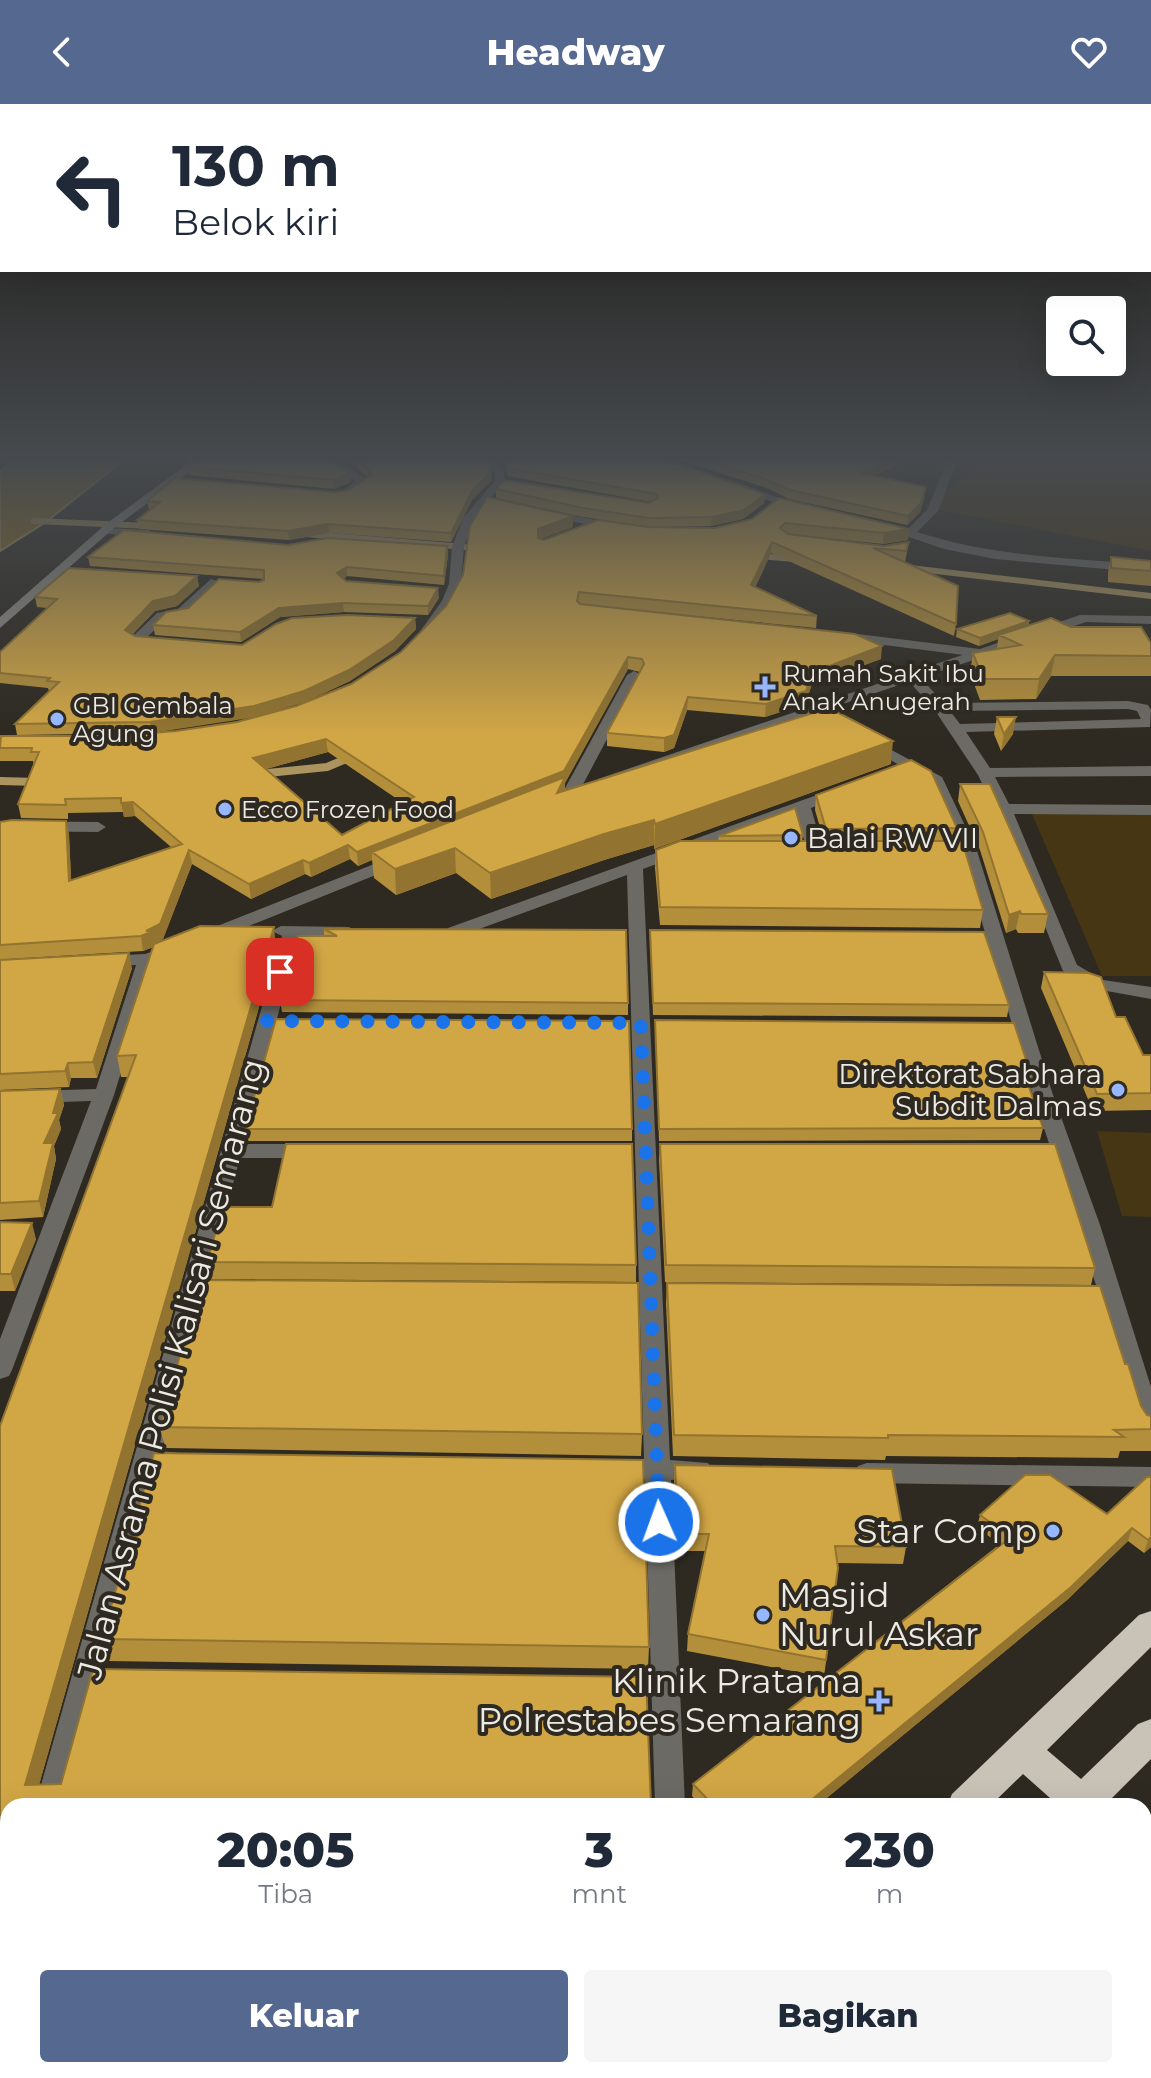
<!DOCTYPE html>
<html lang="id">
<style>
:root{--surface:#fff;--page:#f6f6f7;--text:#1f2937;--muted:#747a83;--accent:#556890}
body{margin:0;font-family:Montserrat,sans-serif;background:var(--page);color:var(--text);height:100vh;display:flex;flex-direction:column;font-size:30px;white-space:nowrap}
*{box-sizing:border-box;margin:0}
p{font-size:26px;color:var(--muted)}
.icon{flex:none;width:44px;height:44px;fill:none;stroke:currentColor;stroke-width:2;stroke-linecap:round;stroke-linejoin:round}
.map{position:relative;flex:1;overflow:hidden}
.sheet{position:absolute;left:0px;top:1694px;width:1152px;height:280px;display:flex;flex-direction:column;background:var(--surface);border-radius:24px 24px 0 0;box-shadow:0 8px 32px #0002}
.sheet>*{flex:none}
.top-card{position:absolute;left:0px;top:0px;width:1152px;height:168px;box-shadow:0 8px 32px #0002;background:#fff;color:var(--text);overflow:hidden}
.tools{position:absolute;left:1046px;top:192px;display:grid;gap:16px}
.tools a{display:grid;place-items:center;width:80px;height:80px;border-radius:8px;background:var(--surface);box-shadow:0 8px 32px #0002;font-size:40px}
.pin{position:absolute;display:grid;place-items:center;width:68px;height:68px;color:#fff;margin:-34px;border-radius:16px;box-shadow:0 4px 12px #0006}
.me{position:absolute;width:88px;margin:-44px;rotate:358deg;stroke-linejoin:round;filter:drop-shadow(0 0 6px #0008)}
.turn{display:flex;align-items:center;gap:28px;height:168px;padding:0 40px;font-size:36px}
.turn .icon{width:104px;height:104px;stroke-width:2.5}
.turn b{display:block;font-size:56px;line-height:68px}
.eta{display:flex;justify-content:space-evenly;align-items:center;height:136px;text-align:center}
.eta b{font-size:48px;font-weight:800;line-height:56px}
.primary-button{display:flex;gap:16px;margin-top:auto;padding:16px 40px}
.primary-button a{flex:1;height:92px;border-radius:8px;background:var(--accent);color:#fff;font-size:32px;font-weight:800;line-height:92px;text-align:center}
.primary-button a+a{background:var(--page);color:var(--text)}
header{display:flex;justify-content:space-between;align-items:center;height:104px;padding:0 40px;background:var(--accent);color:#fff;font-size:36px;font-weight:800}
.map>svg:first-child{display:block}
.green{fill:#463613}
.water{fill:#8f6f24;stroke:#ab945e;stroke-width:2}
.lines{fill:none;stroke-linecap:round;stroke-linejoin:round}
.stream-far1{stroke:#ab945e;stroke-width:6}
.stream{stroke:#ab945e;stroke-width:8}
.lane{fill:#6c6a65;fill-rule:evenodd}
.street{fill:#6c6a65;fill-rule:evenodd}
.secondary{fill:#928e87;fill-rule:evenodd}
.highway{fill:#c9c3b7;fill-rule:evenodd}
.wall{fill:#b48f3b;fill-rule:evenodd}
.shaded-wall{fill:#927430}
.building{fill:#d1a645;stroke:#927430;stroke-width:2;fill-rule:evenodd}
.route{stroke:#1a73e8;stroke-width:14;stroke-dasharray:0 25.2}
.poi-dot{fill:#96b6fd;stroke:#2e2a21;stroke-width:3}
.labels{text-anchor:middle;dominant-baseline:central;stroke-width:8;stroke-linejoin:round;paint-order:stroke}
.far-poi-label{font-size:24px;fill:#edeae4;stroke:#2e2a21;text-anchor:start}
.poi-label{font-size:28px;fill:#edeae4;stroke:#2e2a21;text-anchor:start}
.near-street-label{font-size:34px;fill:#edeae4;stroke:#2e2a21}
.near-poi-label{font-size:34px;fill:#edeae4;stroke:#2e2a21;text-anchor:end}
</style>
<header><svg class="icon" aria-label="back" viewBox="0 0 24 24"><path d="M15 5l-7 7 7 7"/></svg>Headway<svg class="icon" aria-label="heart" viewBox="0 0 24 24"><path d="M12 20l-8-8c-3-5 5-10 8-4 3-6 11-1 8 4z"/></svg></header>
<div class="map">
<svg width="1151" height="1974" viewBox="0 0 1151 1974">
<rect width="100%" height="100%" fill="#2e2a21"/>
<!-- green -->
<path class="green" d="M991,355H1151V447L924,403Z
M1032,710H1151V872H1102Z
M1097,1027L1151,1029V1113L1122,1112Z"/>
<!-- water -->
<path class="water" d="M17,355H125L46,418L0,447V367Z"/>
<g class="lines">
<!-- stream-far1 -->
<path class="stream-far1" d="M34,417L150,422
M306,430L465,443
M758,452L794,455
M910,464L1151,492"/>
<!-- stream -->
<path class="stream" d="M258,670L327,663L351,653
M0,677L38,678"/>
<!-- lane -->
<path class="lane" d="M841,528L980,545L987,549L980,553L836,535L834,532Z
M910,567L915,568L944,599L1128,597L1148,601L1151,606L1150,623L966,628L990,664L1151,662V672L995,673L1009,700L1151,701V711L1014,710L1077,861L1103,876L1151,883V895L1090,884L1063,867L1014,746L978,671L934,605L903,571ZM1128,605L1137,607L1141,615L960,620L950,607Z"/>
<!-- street -->
<path class="street" d="M321,355H334L369,377L349,392H341V388L356,377Z
M483,355H495L503,362L505,377L474,415L464,443L461,480L454,497L433,529H423L421,526L442,497L449,480L452,443L463,414L495,377L494,365Z
M948,355H958L938,407L917,428C993,453 1073,454 1151,461V469L995,455L944,445L880,423V419L908,425L927,406Z
M723,376H731L808,405L798,407L723,380Z
M547,407L618,420L624,423L618,426L543,412L541,410Z
M105,424L149,426L155,430L149,434L101,429V425Z
M211,475L221,478L187,511L166,515L147,533L165,536V542L132,539V533L157,509L178,505Z
M1080,511L1151,512V520L1086,518L611,678H601L598,675Z
M634,567L641,571L580,686L577,689H567L564,686L627,571Z
M869,634L942,673L977,747L1052,988L1100,1121L1151,1283V1332L1142,1330L1138,1323L1102,1200L1068,1198L1064,1192L1068,1186L1097,1184L1032,988L961,747L931,679L864,641V635Z
M842,682L847,684V690L811,704L824,749L822,752H810L808,749L796,709L643,765L670,1356L708,1359L712,1366L708,1373L671,1376L685,1702H655L645,1375L610,1372L606,1365L610,1358L644,1355L627,771L460,832L454,833L445,828L448,824Z
M0,717L98,718L106,723L98,728L0,727Z
M397,751L405,756L403,760L214,836H202L199,832L202,828Z
M281,822L349,823L358,828L349,833H299L243,1040H311L321,1047L311,1054H240L161,1347L188,1350L192,1357L188,1364L156,1367L65,1702H35L282,832L272,827Z
M174,840L180,841L183,845L155,858L114,991L12,1266L9,1272L0,1275V1235L91,997L0,1000V988L96,985L136,861L104,862L95,857L104,852L145,850Z
M867,1359L1151,1363V1383L867,1379L858,1376L854,1369L858,1362Z
M8,1841V1899L0,1903V1844Z"/>
<!-- secondary -->
<path class="secondary" d="M194,355H206L114,424L0,524V513L106,420Z"/>
<!-- highway -->
<path class="highway" d="M1151,1507V1543L1047,1646L1081,1675L1138,1620L1151,1615V1655L1104,1702H1059L1023,1670L990,1702H947L952,1690L1139,1511Z
M572,1966H632L628,1974H569Z
M779,1966H829L825,1974H776Z"/>
</g>
<!-- wall -->
<path class="wall" d="M339,355H488L492,376L472,396L451,438L329,429L289,436L139,425L137,416L150,406H149L147,397L334,388L349,386L368,373L355,362Z
M500,355H664L765,390L764,399L743,415L711,422L658,423L715,424L752,415L909,425L908,436L883,440L788,430L884,442L909,438L905,458L956,520L954,532L771,449L755,483L817,512L816,524L625,505L881,555L812,580L805,600L765,613L687,606L674,644L664,648L607,642V629L640,568L628,565L565,679V687L891,660L654,745V741L604,756L491,795L456,769L396,791L374,774L372,756L358,762L350,755L311,773L305,770L251,795L192,760L163,835L156,839L276,843L39,1681L61,1680L646,1573L8,1702L4,1839L0,1841V1322L128,973H121L117,952L153,843L143,847L8,855L132,864L97,974H71L69,983L0,986V718L66,717L69,731L71,776L171,743L135,712L124,713L123,708L68,709V715L21,714L18,700L34,661L33,657H0V632H114L176,627L237,618L296,602L351,580L401,548L446,502L463,471L470,422L573,423L541,435L544,436L643,422L583,413L496,394V385L649,399L651,398L508,372L506,362ZM328,648L403,699L342,731L266,665Z
M676,355H909L874,372L925,392L920,408L907,421L789,395L767,384Z
M188,363L350,369L351,378L334,385L189,371Z
M288,441L447,442L448,451L444,481L347,472L343,475L346,477L439,494L428,511L344,508L280,513L241,538L155,531L153,521L188,504L264,475L90,462L88,453Z
M1111,453L1151,457V482L1108,478V468Z
M197,472L199,482L177,502L155,507L132,531L135,532L242,541L415,514L416,525L395,547L350,577L305,598L152,629L17,631L15,620L49,587L48,584L0,579V548L47,504L37,503L35,493Z
M1029,517V522L1071,523L1151,539V572H1051L1036,595L980,596L970,569L973,549L997,545L998,535L979,542L956,533L957,525Z
M997,613L1013,630L1001,647L994,630Z
M960,680L1048,810L1044,829H1018L1016,825L1006,829L980,746L958,697Z
M816,691L957,724L955,737L983,806L980,824L660,821L655,764L656,746L718,737L719,732L803,731L802,737H824L815,706Z
M324,825L628,899V911L282,908L280,896L324,832Z
M650,826L1009,901L1007,913L653,911Z
M1044,868L1116,913L1143,951H1151V1006L1093,1007L1041,884Z
M655,916L1031,971L1029,982L1043,1024L1040,1036L659,1037Z
M60,985L64,1001L59,1016L61,1025L54,1042L56,1055L43,1113L0,1116V987Z
M245,1025H632V1037H247Z
M660,1040L1095,1164L1091,1181L665,1178L659,1056Z
M0,1118L36,1135L15,1187H0Z
M207,1158L636,1161V1178L210,1175Z
M667,1179L1125,1260L1151,1325V1347H1120L1118,1354L886,1352L885,1356L673,1352L666,1200Z
M160,1323L642,1330L641,1352L165,1344Z
M675,1361L906,1443L903,1460L838,1459V1464L824,1573L687,1547L688,1530L706,1447H677L674,1378Z
M1151,1373V1443L1144,1449L1128,1437L1067,1496L817,1702H701L692,1692L693,1680L1000,1440L977,1424L980,1411L1107,1410Z
M102,1535L649,1543L648,1565L108,1557Z
M121,1966H342L341,1974H124Z
M359,1966H416L415,1970Z
M953,1966H1144L1151,1974H961Z"/>
<!-- shaded-wall -->
<path class="shaded-wall" d="M892,355H908L861,378L862,369Z
M492,367V376L472,396L451,438V429L472,387Z
M350,369L351,378L334,385V376Z
M926,383L920,408L907,421L908,412Z
M765,390L764,399L743,415L711,422L712,413Z
M573,412V423L539,436L538,425Z
M328,420L329,429L289,436L288,427Z
M909,425L908,436L883,440L884,429Z
M772,438L771,449L751,493V481Z
M447,442L448,451L444,481V472Z
M347,463V472L338,478L337,469Z
M197,472L199,482L177,502L155,507L127,536L125,526L153,497Z
M438,484L439,494L428,511V502Z
M343,499L344,508L280,513L241,538L240,528L279,504Z
M415,514L416,525L395,547L350,577L305,598L256,613L152,629L150,618Z
M1029,517L1028,525L999,531L998,535L979,542L980,534Z
M882,542L881,555L812,580L805,600L765,613L766,600L813,568Z
M1055,551L1051,572L1036,595L1039,575Z
M628,553V565L565,679V697L372,748V756L358,762L357,748Z
M688,593L687,606L674,644L664,648V634Z
M1016,613L1013,630L1001,647L1004,630Z
M326,635L328,648L255,668L253,654Z
M893,637L891,660L654,745L655,720Z
M133,698L135,712L124,713L121,699Z
M654,716V741L604,756L491,795L490,769L604,730Z
M66,717L69,731L72,791L69,777Z
M348,741L350,755L311,773L309,759Z
M455,744L456,769L396,791L395,765Z
M189,746L192,760L163,835L156,838V842L143,847L141,832Z
M303,756L305,770L251,795L249,780Z
M1020,807L1016,825L1006,829L1009,811Z
M274,823L276,843L33,1702L25,1681Z
M129,849L132,864L97,974L93,958Z
M68,959L71,974L69,983L65,967Z
M60,985L64,1001L59,1016L61,1025L54,1042L56,1055L43,1113L39,1097L44,1039Z
M32,1119L36,1135L15,1187L11,1170Z
M1132,1424L1128,1437L1067,1496L817,1702H804Z
M1151,1433V1443L1144,1449L1148,1436Z
M8,1788V1830L4,1839L0,1841V1807Z
M336,1966H342L341,1974H337Z"/>
<!-- building -->
<path class="building" d="M199,355H328L350,369L334,376L188,363Z
M356,355H488L491,358L492,367L472,387L451,429L328,420L288,427L137,416L160,398L147,397L175,374L334,388L349,386L370,372L371,367Z
M506,355H664L765,390L744,406L712,413L649,414L583,404L496,385L504,376L649,399L658,394L656,390L507,364Z
M703,355H892L862,369L926,383L921,399L908,412L790,386L767,376Z
M487,393L573,412L538,425V434L544,436L598,416L648,423L715,424L752,415L779,394L909,425L884,429L785,419L780,424L788,430L884,442L909,438L906,447L873,444L958,482L956,520L772,438L751,481L817,512L579,488L577,497L580,500L855,530L882,542L813,568L806,587L766,600L688,593L674,631L664,634L607,629L644,560L642,555L628,553L564,667L357,748L348,741L309,759L303,756L249,780L189,746L160,820L146,827H154L141,832L0,841V718L12,716L66,717L69,777L182,740L133,698L121,699V694L65,695L66,701L18,700L39,648H31L32,644H0L1,632H114L176,627L237,618L296,602L351,580L401,548L446,502L463,471L470,422ZM326,635L414,693L342,731L253,654Z
M124,426L288,441L328,434L447,442L444,472L347,463L337,469L346,477L438,484L428,502L343,499L279,504L240,528L153,521L166,508L188,504L219,475L259,478L264,476V466L88,453Z
M1111,453L1151,457V467L1111,464Z
M69,464L197,472L175,492L153,497L125,526L135,532L242,541L276,520L292,514L348,511L415,514L394,536L349,566L304,587L254,602L150,618L15,620L59,578L47,577L50,574L0,569V548L57,495L35,493Z
M1010,509L1029,517L980,534L957,525Z
M1051,514L1071,523H1141L1151,539V552L1055,551L1039,575H983L973,549L1021,541L999,531Z
M829,604L893,637L655,720L654,716L604,730L490,769L455,744L395,765L372,748L565,673L557,689Z
M997,613H1016L1004,630Z
M911,656L931,667L957,724L826,725L816,691Z
M960,680H990L1048,810H1021L1020,807L1009,811L983,728Z
M795,704L803,731L719,732Z
M680,737H962L983,806L660,803L656,746Z
M200,822L274,823L25,1681L61,1680L93,1565L646,1573L651,1702H8V1788L0,1807V1322L136,951L117,952L154,840Z
M324,825L626,826L628,899L280,896L298,832H337Z
M650,826L984,828L1009,901L653,899Z
M129,849L93,958L68,959L65,967L0,970V856Z
M1044,868L1089,869L1101,873L1116,913H1125L1143,951H1151V989L1097,990Z
M276,915L629,917L632,1025H245Z
M655,916L1014,919L1031,971H1025L1043,1024L659,1025Z
M60,985L53,1009H58L44,1039H53L39,1097L0,1099V987Z
M286,1040H632L636,1161L207,1158L223,1103H272Z
M660,1040H1055L1095,1164L666,1161Z
M0,1118L32,1119L11,1170H0Z
M201,1176L638,1179L642,1330L160,1323Z
M667,1179L1100,1182L1125,1260H1128L1141,1302L1147,1311L1151,1312V1325L1114,1326L1124,1333L888,1331V1334L674,1331Z
M154,1349L643,1356L649,1543L102,1535Z
M675,1361L892,1365L906,1443L835,1442L838,1464L826,1556L688,1530L709,1430H678Z
M1025,1371H1050L1107,1410L1147,1373H1151V1433L1148,1436L1132,1424L1071,1483L804,1702H714L693,1680L1011,1433L980,1411Z
M1151,1807V1974H993L985,1966H1144V1813Z"/>
<!-- sky -->
<linearGradient id="sky" x2="0" y2="1"><stop stop-color="#191712"/><stop offset="0.56" stop-color="#464a4e"/><stop offset="1" stop-color="#464a4e" stop-opacity="0"/></linearGradient>
<rect width="1151" height="632" fill="url(#sky)"/>
<g class="lines">
<!-- route -->
<path class="route" d="M280,868L267,917L641,919L659,1418"/>
</g>
<!-- markers -->
<g class="poi-dot">
<path d="M761 571h8v8h8v8h-8v8h-8v-8h-8v-8h8z"/>
<circle cx="57" cy="615" r="8"/>
<circle cx="225" cy="705" r="8"/>
<circle cx="791" cy="734" r="8"/>
<circle cx="1118" cy="986" r="8"/>
<circle cx="1053" cy="1427" r="8"/>
<circle cx="763" cy="1511" r="8"/>
<path d="M875 1585h8v8h8v8h-8v8h-8v-8h-8v-8h8z"/>
</g>
<g class="labels">
<!-- far-poi labels -->
<g class="far-poi-label">
<text x="783" y="569">Rumah Sakit Ibu<tspan x="783" dy="28">Anak Anugerah</tspan></text>
<text x="73" y="601">GBI Gembala<tspan x="73" dy="28">Agung</tspan></text>
<text x="241" y="705">Ecco Frozen Food</text>
</g>
<!-- poi labels -->
<g class="poi-label">
<text x="807" y="734">Balai RW VII</text>
<text x="1102" y="970" text-anchor="end">Direktorat Sabhara<tspan x="1102" dy="32">Subdit Dalmas</tspan></text>
</g>
<!-- near-street labels -->
<g class="near-street-label">
<text transform="translate(171 1265) rotate(-75)">Jalan Asrama Polisi Kalisari Semarang</text>
</g>
<!-- near-poi labels -->
<g class="near-poi-label">
<text x="1037" y="1427">Star Comp</text>
<text x="779" y="1491" text-anchor="start">Masjid<tspan x="779" dy="39">Nurul Askar</tspan></text>
<text x="861" y="1577">Klinik Pratama<tspan x="861" dy="39">Polrestabes Semarang</tspan></text>
</g>
</g>
</svg>
<div class="tools">
<a><svg class="icon" aria-label="search" viewBox="0 0 24 24"><circle cx="10" cy="10" r="6"/><path d="M15 15l6 6"/></svg></a>
</div>
<div class="pin" style="left:280px;top:868px;background:#d93025"><svg class="icon" aria-label="arrive" viewBox="0 0 24 24"><path d="M6 21V4h12l-3 4 3 4H6"/></svg></div>
<svg class="me" style="left:659px;top:1418px" viewBox="-20 -20 40 40"><circle r="17" fill="#1a73e8" stroke="#fff" stroke-width="3"/><path d="M0-11L8 9 0 5-8 9z" fill="#fff"/></svg>
<div class="top-card">
<div class="turn"><svg class="icon" aria-label="left" viewBox="0 0 24 24"><path d="M17 20v-9H6M10 6l-5 5 5 5"/></svg><div><b>130 m</b>Belok kiri</div></div>
</div>
<section class="sheet">
<div class="eta">
<div><b>20:05</b><p>Tiba</p></div>
<div><b>3</b><p>mnt</p></div>
<div><b>230</b><p>m</p></div>
</div>
<div class="primary-button"><a>Keluar</a><a>Bagikan</a></div>
</section>
</div>
